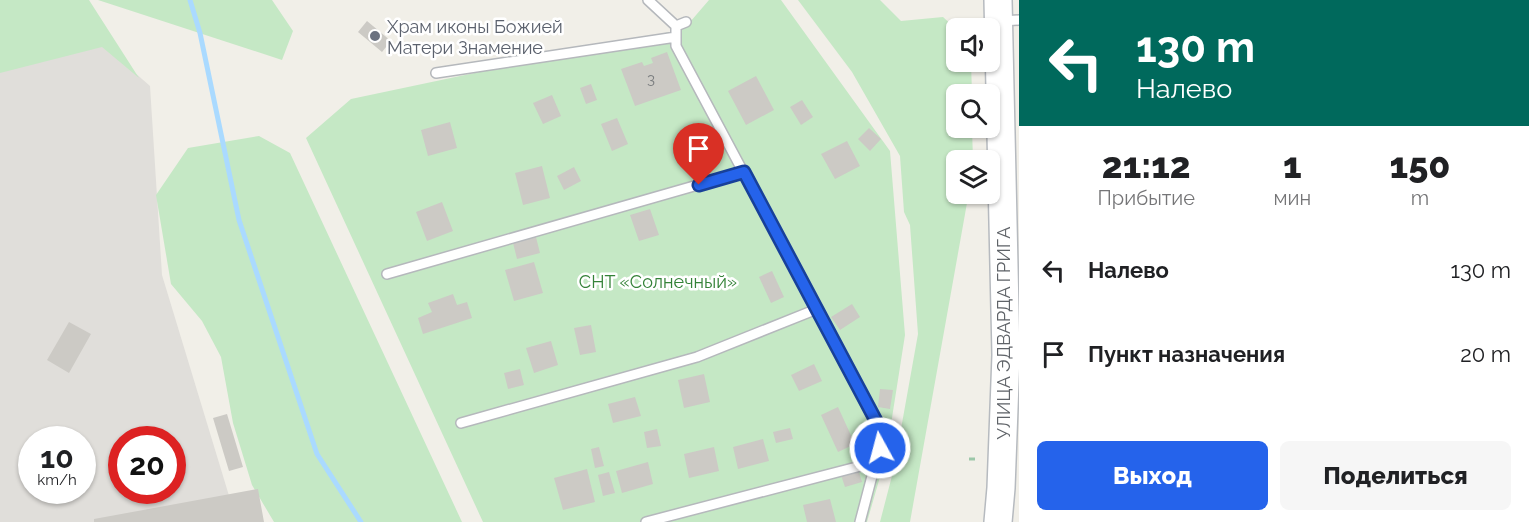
<!DOCTYPE html>
<html lang="ru">
<meta charset="utf-8">
<style>
:root{--surface:#fff;--page:#f6f6f6;--text:#202124;--muted:#757577;--accent:#2563eb}
body{margin:0;font-family:Raleway,sans-serif;background:var(--page);color:var(--text);height:100vh;display:flex;flex-direction:column;font-size:22px;white-space:nowrap}
*{box-sizing:border-box;margin:0}
p{font-size:20px;color:var(--muted)}
.icon{flex:none;width:33px;height:33px;fill:none;stroke:currentColor;stroke-width:2;stroke-linecap:round;stroke-linejoin:round}
.map{position:relative;flex:1;overflow:hidden}
.drawer{display:flex;flex-direction:column;background:var(--surface);width:510px}
.drawer>*{flex:none}
.hud{background:#00695c;color:#fff;overflow:hidden}
.fabs{position:absolute;left:946px;top:18px;display:grid;gap:12px}
.fabs a{display:grid;place-items:center;width:54px;height:54px;border-radius:9px;background:var(--surface);box-shadow:0 2px 4px #0004;font-size:30px}
.speed{position:absolute;left:18px;top:426px;display:flex;gap:12px;font-size:30px;font-weight:700;text-align:center}
.speed>*{display:grid;place-content:center;width:78px;height:78px;border-radius:50%;background:var(--surface);box-shadow:0 2px 4px #0004;line-height:1}
.speed small{font-size:15px;font-weight:400}
.speed .limit{border:9px solid #d22;background:#fff;color:#111}
.pin{position:absolute;display:grid;place-items:center;width:51px;height:51px;color:#fff;margin:-62px -26px;border-radius:50% 50% 50% 0;rotate:-45deg;box-shadow:0 0 6px #0007}
.pin .icon{rotate:45deg}
.me{position:absolute;width:66px;margin:-33px;rotate:353deg;stroke-linejoin:round;filter:drop-shadow(0 0 4px #0008)}
.turn{display:flex;align-items:center;gap:21px;height:126px;padding:0 18px;font-size:27px}
.turn .icon{width:78px;height:78px;stroke-width:2.5}
.turn b{display:block;font-size:42px;line-height:51px}
.eta{display:flex;justify-content:space-evenly;align-items:center;height:102px;text-align:center}
.eta b{font-size:36px;font-weight:800;line-height:42px}
.cta{display:flex;gap:12px;margin-top:auto;padding:12px 18px}
.cta a{flex:1;height:69px;border-radius:9px;background:var(--accent);color:#fff;font-size:24px;font-weight:800;line-height:69px;text-align:center}
.cta a+a{background:var(--page);color:var(--text)}
ul{padding:0;list-style:none}
li{display:flex;align-items:center;gap:18px;height:84px;padding:0 18px}
li div{flex:1}
li b{display:block;font-size:22px}
li em{font-style:normal}
main{display:flex;flex:1;min-height:0}
.map>svg:first-child{display:block}
.industrial{fill:#e0deda;fill-rule:evenodd}
.green{fill:#c5e8c5}
.lines{fill:none;stroke-linecap:round;stroke-linejoin:round}
.stream{stroke:#aadaff;stroke-width:5}
.building{fill:#cccac5}
.lane-casing{stroke:#b5b8bc;stroke-width:12}
.secondary-casing{stroke:#b6babf;stroke-width:30}
.path{stroke:#9cc7a9;stroke-width:3;stroke-dasharray:6 3;stroke-linecap:butt}
.lane{stroke:#fff;stroke-width:9}
.secondary{stroke:#fff;stroke-width:27}
.route-casing{stroke:#184099;stroke-width:15}
.route{stroke:#2563eb;stroke-width:10}
.worship-dot{fill:#6b7280;stroke:#fff;stroke-width:2}
.labels{text-anchor:middle;dominant-baseline:central;stroke-width:5;stroke-linejoin:round;paint-order:stroke}
.number-label{font-size:15px;fill:#7a7d7f}
.worship-label{font-size:18px;fill:#5b616d;stroke:#fff;text-anchor:start}
.park-label{font-size:18px;fill:#348238;stroke:#fff}
.street-label{font-size:18px;fill:#5f6368;stroke:#fff}
</style>
<main>
<div class="map">
<svg width="1019" height="522" viewBox="0 0 1019 522">
<rect width="100%" height="100%" fill="#f1efe8"/>
<!-- industrial -->
<path class="industrial" d="M94,37L150,86L162,275L237,522H0V69ZM32,440H82V490H32ZM122,440H172V490H122Z"/>
<!-- green -->
<path class="green" d="M0,0H89L139,78L102,47L0,73Z
M98,0H272L293,31L282,60Z
M709,0H781L890,151L905,335L886,456L867,522H483L306,138L351,99L684,29Z
M798,0H880L901,21L943,17L957,30V62H971L972,94H957V128H972L973,160H957V194H971L967,203L910,522H880L894,468L918,334L910,225L904,212L900,156L852,72Z
M259,136L290,153L462,522H274L252,485L233,423L221,357L202,321L171,284L156,195L188,148Z"/>
<g class="lines">
<!-- stream -->
<path class="stream" d="M190,0L200,33L239,220L317,454L361,522"/>
</g>
<!-- building -->
<path class="building" d="M367,21L391,41L382,52L358,32Z
M667,52L681,90L635,106L621,69L642,62L644,66L653,63L651,58Z
M756,76L774,110L746,125L728,91Z
M591,84L597,100L586,104L580,88Z
M552,95L561,116L543,124L533,103Z
M802,100L813,117L801,125L790,107Z
M617,118L628,144L612,151L601,124Z
M450,122L457,148L428,156L421,130Z
M869,128L881,139L870,151L858,139Z
M711,138L719,158L706,163L699,143Z
M847,141L860,166L835,179L821,154Z
M542,166L550,198L523,205L515,173Z
M574,167L581,181L564,190L557,176Z
M442,202L453,231L427,241L416,212Z
M650,209L659,235L639,241L630,215Z
M535,233L540,253L517,259L512,239Z
M534,262L543,293L514,301L505,270Z
M772,271L784,297L771,303L759,277Z
M453,294L457,305L467,302L472,318L423,334L418,318L432,312L428,303Z
M852,304L860,317L840,330L831,317Z
M69,322L91,334L69,373L47,360Z
M591,325L596,352L580,355L574,328Z
M551,341L558,365L534,373L526,348Z
M814,364L822,381L799,391L791,375Z
M520,369L524,385L508,389L504,373Z
M704,374L710,402L684,408L678,380Z
M880,389L893,390L890,409L878,407Z
M635,397L641,416L613,423L608,404Z
M838,407L855,444L838,452L821,415Z
M227,414L243,467L229,471L213,418Z
M790,428L793,439L776,443L773,432Z
M657,429L661,446L647,448L644,432Z
M763,439L769,461L738,469L733,447Z
M599,447L604,466L595,468L591,449Z
M714,447L719,471L689,478L684,454Z
M648,462L653,484L622,493L616,471Z
M587,469L595,502L563,510L554,478Z
M858,469L862,482L845,487L841,475Z
M609,472L615,493L603,496L598,475Z
M258,489L264,522H94V519Z
M830,499L836,522H807L803,505Z"/>
<g class="lines">
<defs>
<path id="lane" d="M648,0L676,26
M1001,21L1019,20
M686,22L676,26V46L883,434L860,522
M436,73L676,37
M387,274L743,172
M461,423L697,357L817,309
M646,522L876,462"/>
<path id="secondary" d="M998,0L1006,355L1001,488L998,522"/>
</defs>
<!-- lane casing -->
<use href="#lane" class="lane-casing"/>
<!-- secondary casing -->
<use href="#secondary" class="secondary-casing"/>
<!-- path -->
<path class="path" d="M969,459H978"/>
<!-- lane -->
<use href="#lane" class="lane"/>
<!-- secondary -->
<use href="#secondary" class="secondary"/>
</g>
<g class="lines">
<defs>
<path id="route" d="M699,185L744,172L883,434L880,448"/>
</defs>
<!-- route casing -->
<use href="#route" class="route-casing"/>
<!-- route -->
<use href="#route" class="route"/>
</g>
<!-- markers -->
<circle class="worship-dot" cx="375" cy="36" r="6"/>
<g class="labels">
<!-- number labels -->
<g class="number-label">
<text x="651" y="79">3</text>
</g>
<!-- worship labels -->
<g class="worship-label">
<text x="387" y="26">Храм иконы Божией<tspan x="387" dy="21">Матери Знамение</tspan></text>
</g>
<!-- park labels -->
<g class="park-label">
<text x="658" y="281">СНТ «Солнечный»</text>
</g>
<!-- street labels -->
<g class="street-label">
<text transform="translate(1003 333) rotate(-90)">УЛИЦА ЭДВАРДА ГРИГА</text>
</g>
</g>
</svg>
<div class="fabs">
<a><svg class="icon" aria-label="sound" viewBox="0 0 24 24"><path d="M4 9h4l5-4v14l-5-4H4zM17 9q2 3 0 6"/></svg></a>
<a><svg class="icon" aria-label="search" viewBox="0 0 24 24"><circle cx="10" cy="10" r="6"/><path d="M15 15l6 6"/></svg></a>
<a><svg class="icon" aria-label="layers" viewBox="0 0 24 24"><path d="M12 4l9 5-9 5-9-5zM3 14l9 5 9-5"/></svg></a>
</div>
<div class="speed"><div>10<small>km/h</small></div><div class="limit">20</div></div>
<div class="pin" style="left:699px;top:185px;background:#d93025"><svg class="icon" aria-label="arrive" viewBox="0 0 24 24"><path d="M6 21V4h12l-3 4 3 4H6"/></svg></div>
<svg class="me" style="left:880px;top:448px" viewBox="-20 -20 40 40"><circle r="17" fill="#2563eb" stroke="#fff" stroke-width="3"/><path d="M0-11L8 9 0 5-8 9z" fill="#fff"/></svg>
</div>
<section class="drawer">
<div class="hud">
<div class="turn"><svg class="icon" aria-label="left" viewBox="0 0 24 24"><path d="M17 20v-9H6M10 6l-5 5 5 5"/></svg><div><b>130 m</b>Налево</div></div>
</div>
<div class="eta">
<div><b>21:12</b><p>Прибытие</p></div>
<div><b>1</b><p>мин</p></div>
<div><b>150</b><p>m</p></div>
</div>
<ul>
<li><svg class="icon" aria-label="left" viewBox="0 0 24 24"><path d="M17 20v-9H6M10 6l-5 5 5 5"/></svg><div><b>Налево</b></div><em>130 m</em></li>
<li><svg class="icon" aria-label="arrive" viewBox="0 0 24 24"><path d="M6 21V4h12l-3 4 3 4H6"/></svg><div><b>Пункт назначения</b></div><em>20 m</em></li>
</ul>
<div class="cta"><a>Выход</a><a>Поделиться</a></div>
</section>
</main>
